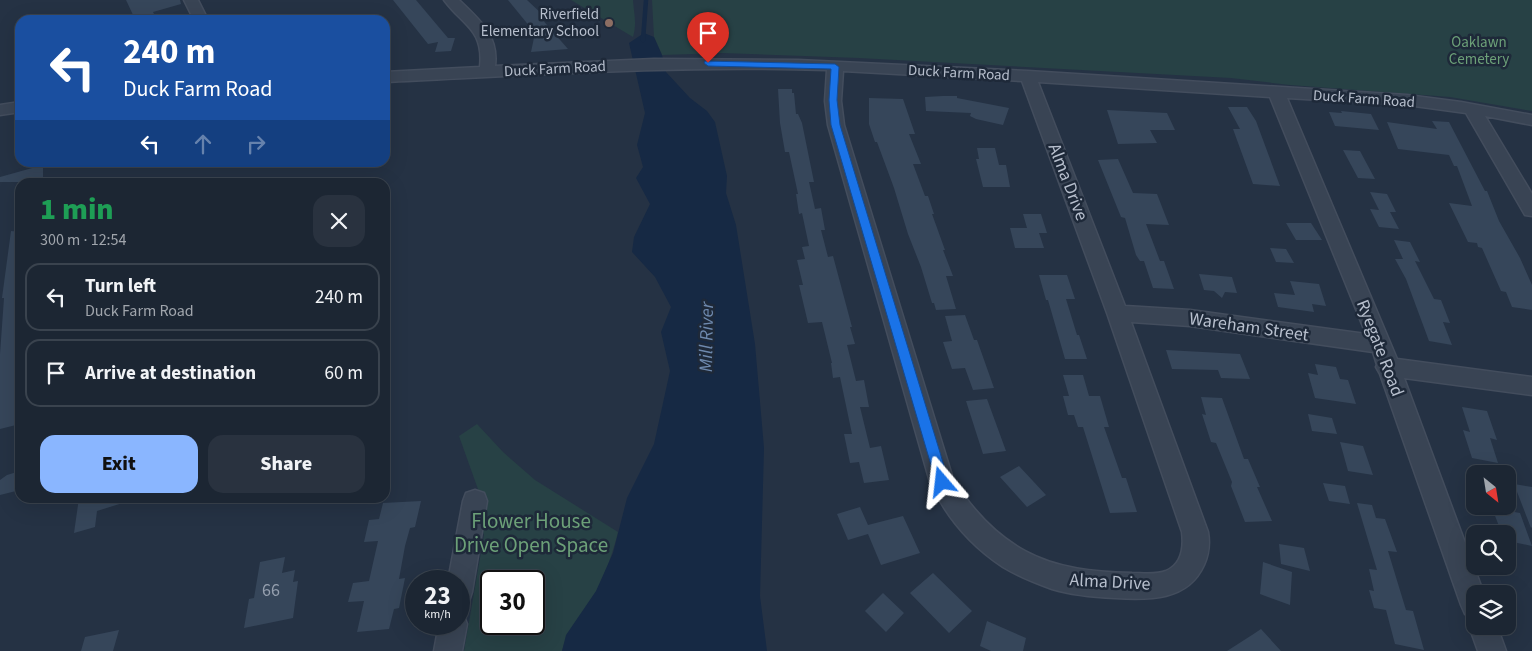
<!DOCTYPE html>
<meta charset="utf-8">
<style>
:root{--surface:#1c2633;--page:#29323f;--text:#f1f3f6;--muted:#a0a5ac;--line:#3a434e;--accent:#8ab6ff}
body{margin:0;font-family:"Source Sans 3",sans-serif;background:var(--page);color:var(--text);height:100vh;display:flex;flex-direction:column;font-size:19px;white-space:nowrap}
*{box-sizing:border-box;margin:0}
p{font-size:16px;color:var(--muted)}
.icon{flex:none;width:28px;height:28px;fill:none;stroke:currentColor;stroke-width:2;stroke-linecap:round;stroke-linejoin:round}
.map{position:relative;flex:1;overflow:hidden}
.side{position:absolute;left:15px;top:178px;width:375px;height:325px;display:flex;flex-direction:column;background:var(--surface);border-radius:15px;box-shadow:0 5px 20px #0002,0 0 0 1px var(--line)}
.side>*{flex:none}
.hud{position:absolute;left:15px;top:15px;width:375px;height:152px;border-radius:15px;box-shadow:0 5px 20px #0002,0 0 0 1px var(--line);background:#1a4fa0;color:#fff;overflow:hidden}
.needle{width:32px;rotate:150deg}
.fabs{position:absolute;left:1466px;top:465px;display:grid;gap:10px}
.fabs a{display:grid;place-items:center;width:50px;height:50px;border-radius:10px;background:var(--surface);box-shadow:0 5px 20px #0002,0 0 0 1px var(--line);font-size:25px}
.speed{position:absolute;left:405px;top:570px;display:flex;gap:10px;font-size:25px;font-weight:700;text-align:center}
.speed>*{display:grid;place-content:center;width:65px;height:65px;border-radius:50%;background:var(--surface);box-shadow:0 5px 20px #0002,0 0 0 1px var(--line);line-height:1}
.speed small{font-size:12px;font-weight:400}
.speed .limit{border:2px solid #111;border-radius:8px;background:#fff;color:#111}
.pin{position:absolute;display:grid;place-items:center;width:42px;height:42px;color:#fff;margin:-51px -21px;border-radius:50% 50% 50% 0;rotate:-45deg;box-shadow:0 0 5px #0007}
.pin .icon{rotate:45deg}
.me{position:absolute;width:55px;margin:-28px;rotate:343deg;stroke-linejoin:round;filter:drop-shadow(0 0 4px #0008)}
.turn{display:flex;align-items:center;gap:18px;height:105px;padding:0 25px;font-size:22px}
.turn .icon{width:65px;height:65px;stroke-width:2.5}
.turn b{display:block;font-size:35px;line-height:42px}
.lanes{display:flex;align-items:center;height:48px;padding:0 25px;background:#0003;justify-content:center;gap:25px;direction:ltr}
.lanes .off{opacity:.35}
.round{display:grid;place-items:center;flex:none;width:52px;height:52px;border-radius:15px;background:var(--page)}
.summary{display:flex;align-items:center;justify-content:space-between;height:85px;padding:0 25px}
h1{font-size:30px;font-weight:800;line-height:38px;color:#1e9e55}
.primary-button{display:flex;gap:10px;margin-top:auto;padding:10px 25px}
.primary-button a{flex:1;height:58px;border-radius:15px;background:var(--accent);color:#111;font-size:20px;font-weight:800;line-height:58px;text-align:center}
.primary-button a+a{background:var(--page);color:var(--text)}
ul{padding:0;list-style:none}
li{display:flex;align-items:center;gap:15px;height:68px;margin:0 10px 8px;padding:0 15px;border:2px solid var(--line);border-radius:15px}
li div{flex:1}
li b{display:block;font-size:19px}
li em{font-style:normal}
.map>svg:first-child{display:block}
.green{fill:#274145;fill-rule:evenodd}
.water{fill:#162944}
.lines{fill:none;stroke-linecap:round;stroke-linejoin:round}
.stream{stroke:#162944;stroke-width:4.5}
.building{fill:#36465a}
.minor-casing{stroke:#434d5d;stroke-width:3}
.minor{fill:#394454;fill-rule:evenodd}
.route{fill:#1a73e8;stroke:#114b97}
.education-dot{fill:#8d6e63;stroke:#1e2939;stroke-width:2}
.labels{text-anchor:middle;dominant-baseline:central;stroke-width:5;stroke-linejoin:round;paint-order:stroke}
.far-poi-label{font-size:15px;fill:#b7bfcd;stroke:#1e2939;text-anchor:end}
.far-park-label{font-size:15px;fill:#6ca078;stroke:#1e2939}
.far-street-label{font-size:15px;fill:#b7bfcd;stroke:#1e2939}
.street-label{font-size:18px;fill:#b7bfcd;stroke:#1e2939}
.near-number-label{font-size:18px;fill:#959fae}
.water-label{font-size:19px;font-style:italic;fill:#6e89ae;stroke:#1e2939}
.near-park-label{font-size:21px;fill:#6ca078;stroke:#1e2939}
</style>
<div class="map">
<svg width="1532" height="651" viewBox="0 0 1532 651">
<rect width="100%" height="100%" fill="#253244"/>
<!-- green -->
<path class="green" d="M571,0H633C634,14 637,23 633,37Z
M652,0H1532V111L1450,97L1290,85L1231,78L859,58L723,53L662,55L654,37Z
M477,424L503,452L535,480L618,532C613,552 606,572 597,590C585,613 569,625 562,651H464L484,535L479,520V492L459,436ZM491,581H534V624H491Z"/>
<!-- water -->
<path class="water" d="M644,33L654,37L662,55L666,72L690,98L707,111L715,122L727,176L726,193L736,225L755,344L764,448L760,596L767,651H562L566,635L596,591L613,553L627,498L654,444L670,371L661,332L671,307L655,277L632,252L634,237L650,204L636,178L643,167L637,145L645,113L629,43Z"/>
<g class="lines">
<!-- stream -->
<path class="stream" d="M643,40L646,0"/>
</g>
<!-- building -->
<path class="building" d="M126,0H180L181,4L153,12L157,20H140L138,16L134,17Z
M393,0H416L448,38H455L451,51L435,52L438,42L428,44Z
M508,0H527L544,16L540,17L568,49L531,52L535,33Z
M778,89H792V93H794L796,114H798L802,123L814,182H809L815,209L821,208L825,230H821L828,257L833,256L852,327H850L855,344L847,345L856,381L864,380L869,407H860L870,448L881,446L889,480L864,483L859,462L850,463L844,434H852L840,377L833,378L831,363H832L822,322L808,323L799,285H803L797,260L805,259L802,247L809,246L802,213L799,214L796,194H798L789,152H785L780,123Z
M943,96H957V98L1009,108L1003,125L976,119L970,116L971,113L926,111L925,97Z
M869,98L903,99L915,134H909L921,164H913L925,196H928L934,214H932L945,250H943L953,276H946L956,309L936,310L934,303H932L921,267L908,234L894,188L877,142H875L869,124Z
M1228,107H1247L1256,121L1280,186L1253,184L1233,129H1240Z
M1107,110L1167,113L1175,130H1150L1157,143L1118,144Z
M1341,111L1371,114L1379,130L1335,126L1329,112L1342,113Z
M1432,121L1449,122L1485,191H1487L1499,221L1520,258L1532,285V310L1512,307L1506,292L1501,291L1482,248L1478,247L1477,243L1468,242L1449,203L1472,206L1457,166H1454L1449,155L1398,149L1387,122L1437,129Z
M977,148H995L999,165H1006L1010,187H983L976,159H979Z
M1343,150L1360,151L1375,179L1358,178Z
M1118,159L1133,193L1157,194L1169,225L1146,224L1160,261H1164L1174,289L1153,288L1144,261H1140L1136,255L1125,218L1121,217L1098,160Z
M43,165V181L35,182H0V177Z
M1370,192L1387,194L1396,212H1390L1399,229L1379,227L1370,209L1379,210Z
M1023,214H1041L1047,233H1039L1044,248H1015L1010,228H1027Z
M1286,223H1311L1322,240H1296Z
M11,231L20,232V424L0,429V354L4,298H2Z
M1394,240L1410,242L1420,262L1415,261L1434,299L1441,300L1450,323L1443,322L1452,345L1429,341L1406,279L1395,259H1403Z
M1270,248L1286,249L1294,263L1276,262Z
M1199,274L1232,277L1237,293L1225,292L1222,298L1214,291L1204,290Z
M1039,275H1067L1075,299H1066L1077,335H1079L1087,359H1065L1048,300H1046Z
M1290,281L1319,284L1326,306L1312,304L1314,312L1278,307L1274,293L1295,295Z
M965,315L974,340H977L994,388L973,390L965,368L952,369L943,342L952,341L945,316Z
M1166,350L1240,354L1250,379L1221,378L1218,370L1172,369Z
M1315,364L1336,367L1340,379L1348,380L1356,404L1315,398L1308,373L1318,375Z
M1063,375H1083L1089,396H1100L1109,427H1104L1122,478H1126L1137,512L1110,513L1083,427H1078L1074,415H1068L1063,396H1069Z
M1201,397L1222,398L1244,459H1248L1260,487H1257L1272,521L1245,522L1231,486L1232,482L1216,443L1211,442L1202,414L1206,415Z
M987,399L1006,451L983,454L966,401Z
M1462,407L1487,411L1497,440L1490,438L1498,463L1472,458L1463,430L1470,432Z
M1308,414L1332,418L1337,434L1312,431Z
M1340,442L1363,446L1373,475L1348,471Z
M1019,466L1046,495L1027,507L1000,477Z
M20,471V490L0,495V480L7,475Z
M1323,483L1345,486L1350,504L1329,501Z
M1514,484L1532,487V527L1531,528Z
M79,498H129V501L97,511L95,527L74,533Z
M421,501L415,527L410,528L405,546L399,579L405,578L399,608L394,609L389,629L357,632L364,601L348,602L353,583L369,581L378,541L364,542L369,520L379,519L383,503Z
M1357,503L1372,505L1376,518L1385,519L1397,552L1388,551L1406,610L1413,611L1424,650L1395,644L1386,610L1374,608L1369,590L1374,591L1369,569L1377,570Z
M860,507L868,525L903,516L920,553L881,565L868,534L848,540L837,514Z
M1492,508L1520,513L1532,546L1508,541V534H1502Z
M1279,544L1304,548L1310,571L1281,564Z
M285,557L282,573L295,570L293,582L298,581L293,618L244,628L249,599L254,598L260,562Z
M1263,562L1292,572L1290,605L1260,594Z
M933,573L972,611L949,633L910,593Z
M883,593L904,613L886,632L865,611Z
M987,621L1026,638L1023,651H991L980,646Z
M1261,629L1281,651H1227L1252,635Z
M119,630L113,651H81L85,637Z"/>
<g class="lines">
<defs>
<path id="minor" d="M184,0H198L208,20H194Z
M444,0H459C480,20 499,36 495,66L654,59L798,60L1028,71L1407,95L1461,102L1532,115V125L1485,116L1532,194V216L1525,215L1466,113L1407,105L1287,98L1397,359L1532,377V395L1404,378L1484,594H1475V626H1497L1506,651H1478L1469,626L1473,617L1465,614L1461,605L1380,374L1376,367L1377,365L1373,352L1190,326L1131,322L1208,532C1210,544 1209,554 1204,565C1188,601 1149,600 1115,598C1094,597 1072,595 1052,589C1035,583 1018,576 1003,567C971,546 946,517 930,482L828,125L825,101L827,70C679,65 533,75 385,82V72L480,67C484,29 463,26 444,0ZM843,71L1022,81L1107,313L1182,532C1184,548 1182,564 1166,571C1156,575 1142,573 1132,573C1095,572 1058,569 1025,551C994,534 971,508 953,479L844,125L841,101ZM1038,82L1270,97L1366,334L1190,310L1125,306Z
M20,102V112L0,115V105Z
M475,490L484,493L487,501L472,592L469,601L459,605V581H448L463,501L466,493Z
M459,613L463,614L467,624L462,651H434L439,624H459Z"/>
</defs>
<!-- minor casing -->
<use href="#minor" class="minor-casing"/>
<!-- minor -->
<use href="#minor" class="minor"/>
</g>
<!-- route -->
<path class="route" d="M705,61L835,64L839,67L837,100L840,125L949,482L947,486L942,488L938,486L936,482L831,125L829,100L831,69L708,66L704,63Z"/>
<!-- markers -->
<circle class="education-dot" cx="609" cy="23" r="5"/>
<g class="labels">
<!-- far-poi labels -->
<g class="far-poi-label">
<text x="599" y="14">Riverfield<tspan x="599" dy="17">Elementary School</tspan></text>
</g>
<!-- far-park labels -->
<g class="far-park-label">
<text x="1479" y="42">Oaklawn<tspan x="1479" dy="17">Cemetery</tspan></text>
</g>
<!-- far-street labels -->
<g class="far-street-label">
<text transform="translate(555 69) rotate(-3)">Duck Farm Road</text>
<text transform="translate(959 73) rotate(3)">Duck Farm Road</text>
<text transform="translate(1364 99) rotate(4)">Duck Farm Road</text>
</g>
<!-- street labels -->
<g class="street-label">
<text transform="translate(1068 182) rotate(69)">Alma Drive</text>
<text transform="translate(1249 327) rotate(8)">Wareham Street</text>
<text transform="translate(1380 348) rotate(69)">Ryegate Road</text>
<text transform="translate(1110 582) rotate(3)">Alma Drive</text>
</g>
<!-- near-number labels -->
<g class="near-number-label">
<text x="271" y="590">66</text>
</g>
<!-- water labels -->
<g class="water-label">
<text transform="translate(707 337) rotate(-89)">Mill River</text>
</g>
<!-- near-park labels -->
<g class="near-park-label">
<text x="531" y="521">Flower House<tspan x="531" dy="24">Drive Open Space</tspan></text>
</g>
</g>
</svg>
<div class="fabs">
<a><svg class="needle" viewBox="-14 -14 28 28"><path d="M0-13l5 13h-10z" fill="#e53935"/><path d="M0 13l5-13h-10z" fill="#a0a5ac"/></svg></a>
<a><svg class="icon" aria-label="search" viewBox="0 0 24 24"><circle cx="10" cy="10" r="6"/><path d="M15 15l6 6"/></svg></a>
<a><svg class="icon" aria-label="layers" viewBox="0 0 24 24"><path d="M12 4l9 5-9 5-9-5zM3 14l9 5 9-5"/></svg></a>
</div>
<div class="speed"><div>23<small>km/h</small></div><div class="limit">30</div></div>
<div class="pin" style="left:708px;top:63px;background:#d93025"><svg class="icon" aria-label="arrive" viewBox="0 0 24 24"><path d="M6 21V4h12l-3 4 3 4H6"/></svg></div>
<svg class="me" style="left:942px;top:482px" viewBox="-20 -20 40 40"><path d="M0-17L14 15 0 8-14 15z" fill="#1a73e8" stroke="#fff" stroke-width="4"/></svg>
<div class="hud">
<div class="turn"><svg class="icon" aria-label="left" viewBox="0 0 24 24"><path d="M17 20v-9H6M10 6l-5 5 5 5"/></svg><div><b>240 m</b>Duck Farm Road</div></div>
<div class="lanes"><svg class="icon" aria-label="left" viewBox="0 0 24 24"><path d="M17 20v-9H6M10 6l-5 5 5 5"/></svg><svg class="icon off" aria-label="ahead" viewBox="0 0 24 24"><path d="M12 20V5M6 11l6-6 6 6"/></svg><svg class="icon off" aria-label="right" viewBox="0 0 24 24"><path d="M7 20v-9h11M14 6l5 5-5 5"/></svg></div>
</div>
<section class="side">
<div class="summary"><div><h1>1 min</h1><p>300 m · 12:54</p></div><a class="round"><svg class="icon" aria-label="close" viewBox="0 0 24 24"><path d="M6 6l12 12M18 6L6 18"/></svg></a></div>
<ul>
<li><svg class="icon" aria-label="left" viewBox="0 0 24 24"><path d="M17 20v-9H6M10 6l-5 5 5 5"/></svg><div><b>Turn left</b><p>Duck Farm Road</p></div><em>240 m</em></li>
<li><svg class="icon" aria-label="arrive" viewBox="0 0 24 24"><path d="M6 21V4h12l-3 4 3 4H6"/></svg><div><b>Arrive at destination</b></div><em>60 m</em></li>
</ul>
<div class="primary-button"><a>Exit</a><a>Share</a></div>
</section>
</div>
